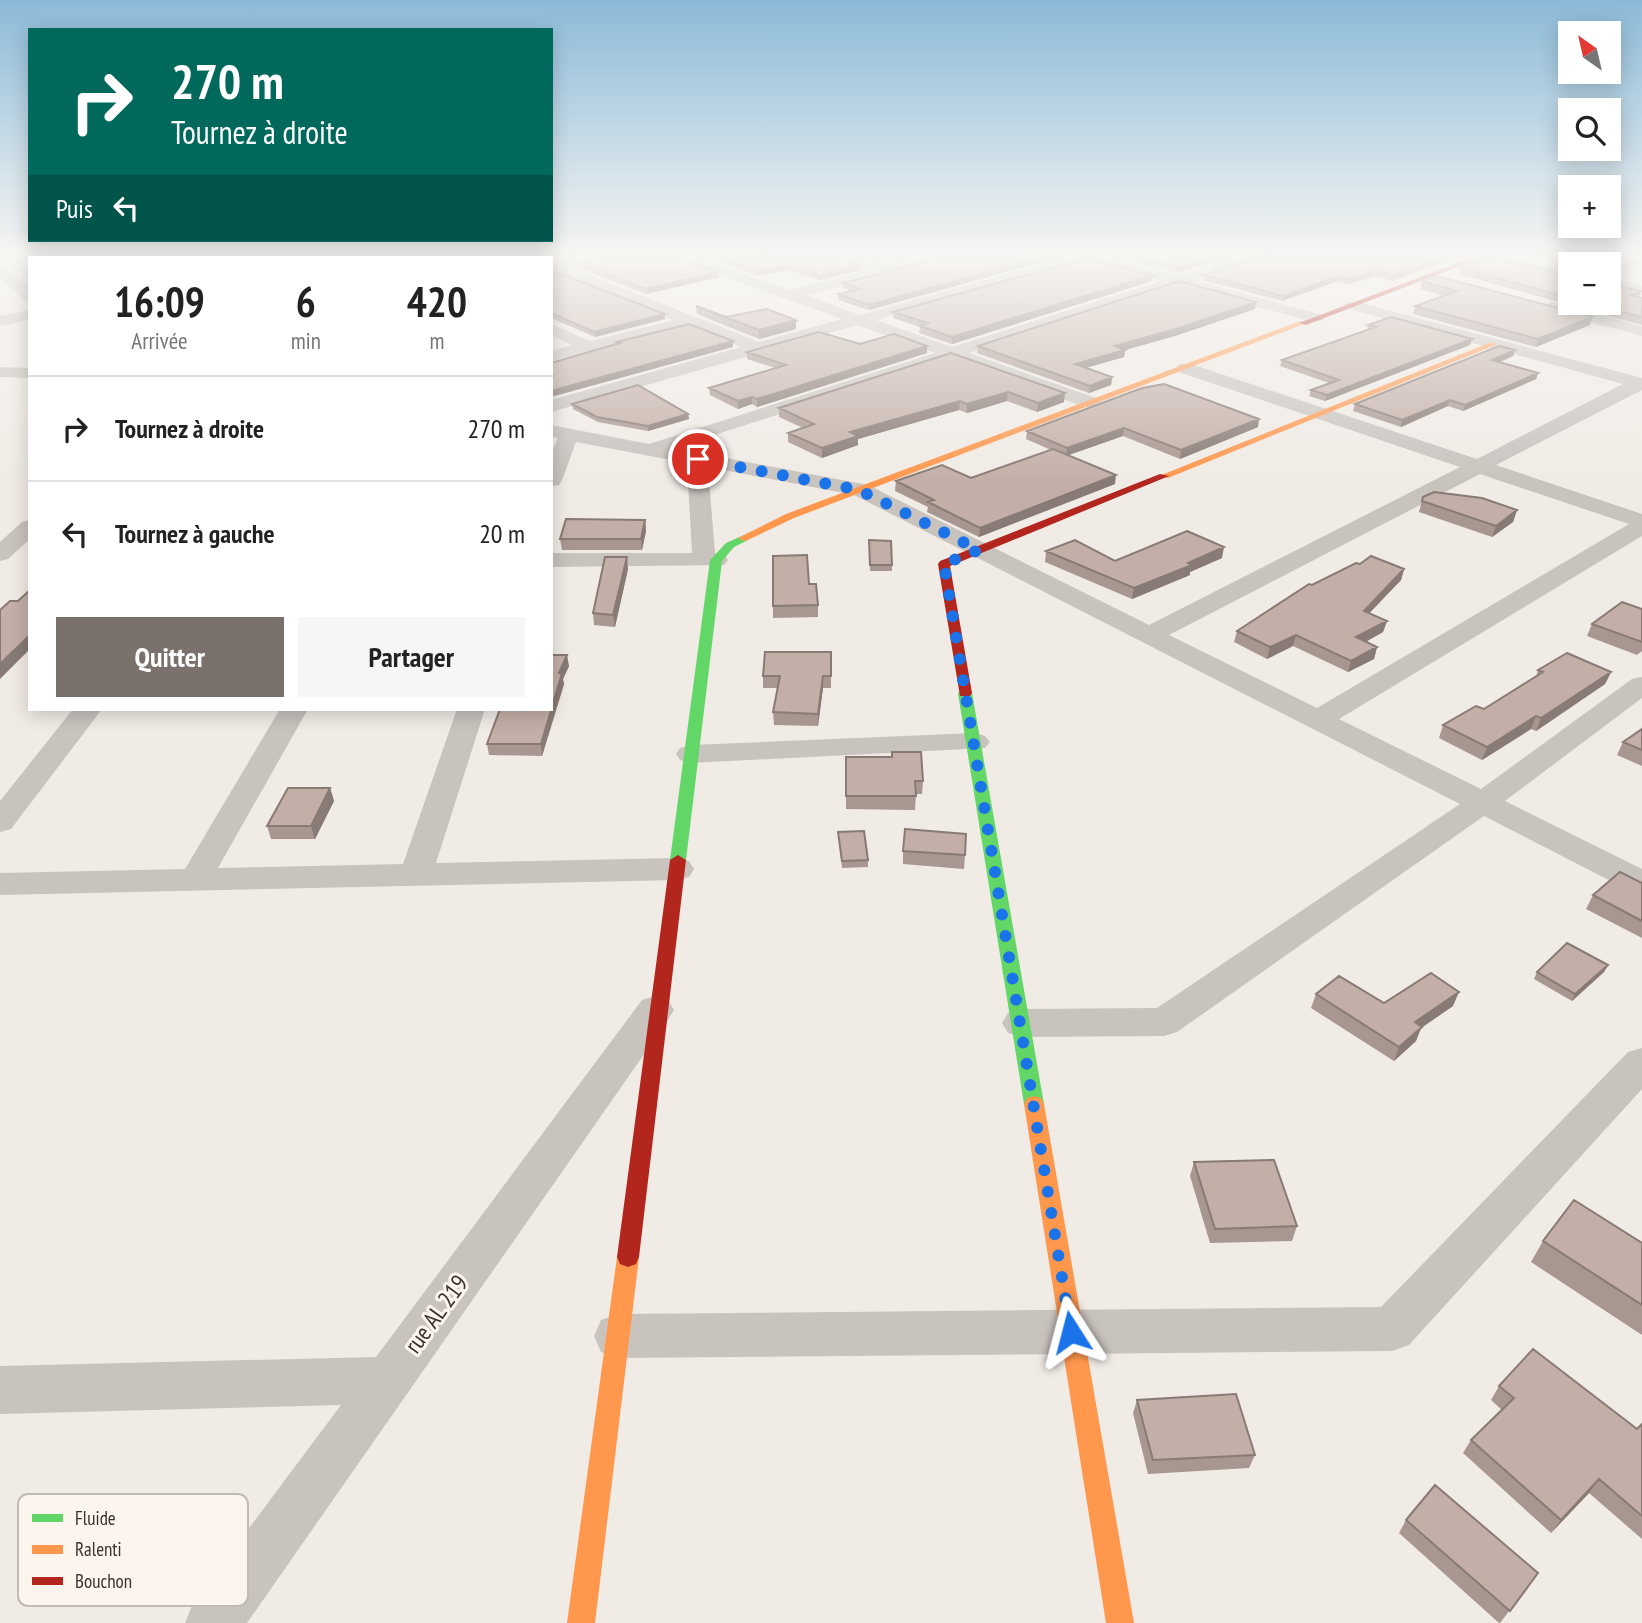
<!DOCTYPE html>
<html lang="fr">
<meta charset="utf-8">
<style>
:root{--surface:#fff;--page:#f6f6f6;--text:#222;--muted:#767676;--line:#e0e0e0;--accent:#7a716c}
body{margin:0;font-family:"PT Sans Narrow",sans-serif;background:var(--page);color:var(--text);height:100vh;display:flex;flex-direction:column;font-size:26px;white-space:nowrap}
*{box-sizing:border-box;margin:0}
p{font-size:23px;color:var(--muted)}
.icon{flex:none;width:38px;height:38px;fill:none;stroke:currentColor;stroke-width:2;stroke-linecap:round;stroke-linejoin:round}
.map{position:relative;flex:1;overflow:hidden}
.drawer{position:absolute;left:28px;top:256px;width:525px;height:455px;display:flex;flex-direction:column;background:var(--surface);border-radius:0px;box-shadow:0 4px 18px #0003}
.drawer>*{flex:none}
.top-card{position:absolute;left:28px;top:28px;width:525px;height:214px;border-radius:0px;box-shadow:0 4px 18px #0003;background:#00695c;color:#fff;overflow:hidden}
.needle{width:46px;rotate:326deg}
.fabs{position:absolute;left:1558px;top:21px;display:grid;gap:14px}
.fabs a{display:grid;place-items:center;width:63px;height:63px;border-radius:0px;background:var(--surface);box-shadow:0 4px 18px #0003;font-size:35px}
.pin{position:absolute;display:grid;place-items:center;width:60px;height:60px;color:#fff;margin:-30px;border:4px solid #fff;border-radius:50%;box-shadow:0 2px 7px #0007}
.me{position:absolute;width:77px;margin:-38px;rotate:351deg;stroke-linejoin:round;filter:drop-shadow(0 0 5px #0008)}
.turn{display:flex;align-items:center;gap:24px;height:147px;padding:0 28px;font-size:32px}
.turn .icon{width:91px;height:91px;stroke-width:2.5}
.turn b{display:block;font-size:49px;line-height:60px}
.then{display:flex;align-items:center;height:66px;padding:0 28px;background:#0003;gap:14px;font-size:26px}
.eta{display:flex;justify-content:space-evenly;align-items:center;height:119px;text-align:center}
.eta b{font-size:42px;font-weight:700;line-height:49px}
.button{display:flex;gap:14px;margin-top:auto;padding:14px 28px}
.button a{flex:1;height:80px;border-radius:0px;background:var(--accent);color:#fff;font-size:28px;font-weight:700;line-height:80px;text-align:center}
.button a+a{background:var(--page);color:var(--text)}
ul{padding:0;list-style:none}
li{display:flex;align-items:center;gap:21px;height:105px;padding:0 28px;border-top:2px solid var(--line)}
li div{flex:1}
li b{display:block;font-size:26px}
li em{font-style:normal}
.map>svg:first-child{display:block}
.lines{fill:none;stroke-linecap:round;stroke-linejoin:round}
.street{fill:#c9c3be;fill-rule:evenodd}
.fast{fill:#63d668;fill-rule:evenodd}
.slow{fill:#ff974d;fill-rule:evenodd}
.jam{fill:#b3261e;fill-rule:evenodd}
.wall{fill:#a89690}
.shaded-wall{fill:#887a75}
.building{fill:#c3afa7;stroke:#887a75;stroke-width:2}
.route{stroke:#1a73e8;stroke-width:12;stroke-dasharray:0 21.6}
.labels{text-anchor:middle;dominant-baseline:central;stroke-width:6;stroke-linejoin:round;paint-order:stroke}
.near-street-label{font-size:24px;fill:#3b302b;stroke:#fbf5ee}
.key{fill:#fbf5ee;stroke:#c1bab4;stroke-width:2}
.key-label{font-size:19px;fill:#3b302b}
</style>
<div class="map">
<svg width="1642" height="1623" viewBox="0 0 1642 1623">
<rect width="100%" height="100%" fill="#f0ebe5"/>
<g class="lines">
<!-- street -->
<path class="street" d="M166,255H180V257H166Z
M226,255H252L251,257H225Z
M592,255H618L616,258L572,268L759,342L842,319L672,258L670,255H690L790,290L870,270L832,258L830,255H851L886,266L930,255H953L951,258L805,295L860,315L1076,255H1099L1177,276L1243,255H1264L1262,258L1194,280L1322,315L1324,318L1322,321H1310L1178,285L969,353L1099,399L1101,403L1099,407H1085L951,359L674,448L868,485L1149,625L1460,467L1179,372L1176,368L1179,364H1191L1477,459L1623,384L1346,308L1344,305L1346,302H1358L1642,378V390L1496,465L1642,514V536L1339,719L1481,789L1632,679L1642,677V698L1505,801L1642,869V894L1630,891L1484,816L1177,1032L1164,1036L1021,1037L1008,1033L1002,1023L1008,1013L1021,1009L1157,1008L1460,804L854,495L708,467L715,553L724,555L728,560L724,565L551,567V553H692L687,463L576,442L562,480L559,485L551,486V454L558,438L551,437V425L649,444L935,353L858,325L551,412V400L741,347L689,326L551,361V351L572,345L551,335V324L590,341L674,320L551,272V261L558,262ZM1087,261L1161,281L952,347L876,320ZM1480,474L1629,524L1317,708L1169,635Z
M1477,255H1502L1570,270V279L1479,258Z
M1603,255L1642,258V266L1605,258Z
M0,266L5,267L30,289V302L24,300L0,278Z
M1608,278L1642,286V296L1608,288Z
M1552,302L1642,326V336L1546,310L1544,307L1546,304Z
M30,310V320L0,326V316Z
M0,367L30,368V378L0,377Z
M30,520V539L8,559L0,561V542L22,522Z
M73,709H102L11,829L0,832V801Z
M280,709H308L218,868L403,864L457,709H485L436,863L677,858L689,861L694,869L689,877L677,880L0,895V873L185,869Z
M975,733L985,736L990,742L985,748L691,763L680,760L676,754L680,748L691,745Z
M655,996L668,1000L674,1010L668,1020L247,1623H185L193,1603L341,1405L0,1414V1366L376,1357L642,1000Z
M1642,1048V1089L1409,1345L1392,1351L618,1358L601,1352L594,1336L601,1320L618,1314L1381,1307L1628,1052Z"/>
<!-- fast -->
<path class="fast" d="M744,535L748,536V540L734,547L722,561L686,860L678,865L670,860L710,560L726,543Z
M965,689L972,693L1044,1104L1041,1110L1034,1112L1027,1110L1024,1104L958,693Z"/>
<!-- slow -->
<path class="slow" d="M1300,321L1307,323L794,518L748,540L744,541L738,538L786,514Z
M1491,342L1498,344L1168,478L1159,476Z
M1034,1096L1041,1098L1044,1104L1134,1623H1106L1024,1104L1027,1098Z
M628,1247L636,1250L639,1257L595,1623H567L617,1257L620,1250Z"/>
<!-- jam -->
<path class="jam" d="M1479,255H1489L1306,325L1299,323Z
M1160,474L1169,476L950,566L972,693L970,696H960L938,564L940,561Z
M678,855L686,860L639,1257L636,1264L628,1267L620,1264L617,1257L670,860Z"/>
</g>
<!-- wall -->
<path class="wall" d="M401,255H576L551,259V257H406Z
M697,255H831L860,265V270L819,280L788,270L758,276Z
M859,255H920L886,263Z
M952,255H1067L869,310L838,300V294L852,291L843,288V283Z
M1108,255H1235L1177,273Z
M1264,255H1459L1458,256L1392,281L1376,276L1349,284L1335,282L1282,301L1203,280L1204,275Z
M616,256L719,277L646,294L581,269L580,264Z
M1460,268L1570,276V303H1608L1610,284L1642,298V325L1458,274Z
M551,270L665,319L595,337L551,318Z
M1152,281L952,344L919,333L920,327L893,318V312Z
M1422,281L1590,325L1536,347L1413,314L1415,306L1444,296L1420,289Z
M1256,302L1255,309L1175,336L1125,350L1124,357L1086,368L1112,377L1111,385L1089,393L977,353L978,346Z
M696,306L726,317L796,329L759,339L697,314Z
M1368,325L1472,339L1470,345L1325,401L1309,396L1311,390L1329,383L1280,366L1282,360L1367,331Z
M860,344L927,353L757,407L752,404L738,409L710,395L709,388L775,368L747,359V352Z
M1515,350L1513,356L1500,362L1538,373L1536,379L1463,411L1448,406L1401,427L1353,411L1355,404Z
M951,353L1064,402L1037,412L1007,401L967,413L959,410L858,439V445L822,458L788,442V433L803,428L779,417V408Z
M1142,388L1258,427L1180,459L1123,436L1068,455L1115,484L979,537L927,512L928,507L895,491L896,481L971,478L1051,450L1026,439L1027,431Z
M572,404L688,414L689,419L648,431L598,422L573,409Z
M1423,497L1517,510L1513,522L1492,537L1419,512Z
M645,520L646,531L642,550H562L560,539Z
M869,540L891,541L892,571H870Z
M1046,551L1115,561L1222,558L1190,572V575L1132,599L1045,562Z
M773,556L809,584L818,605V617L773,618Z
M1360,564L1404,569L1401,580L1369,613L1387,621L1383,632L1365,642L1377,647L1374,659L1348,672L1293,646L1267,659L1234,642L1237,631L1312,585Z
M628,569L615,627L594,625L593,613Z
M1642,609V651L1637,655L1587,636L1592,624Z
M831,652V688H823L818,726L774,725L773,712L778,688H763V676Z
M551,655L569,666L563,679L564,684L542,756L489,755L487,744Z
M1538,670L1611,672L1605,684L1536,731L1531,729L1482,760L1439,738L1443,725L1484,709L1536,677Z
M1642,729V766L1617,755L1623,742Z
M846,757H892L923,781L922,794H916L915,810L846,809Z
M330,788L334,801L315,839H271L267,826Z
M838,832L868,860V867L842,868Z
M903,851L965,855L964,869L903,864Z
M1642,883V938L1586,909L1593,895Z
M1608,965L1604,972L1572,1001L1534,979L1537,972Z
M1316,994L1384,1003L1453,1006L1421,1028L1416,1041L1394,1061L1311,1008Z
M1194,1162L1297,1226L1292,1241L1210,1243L1190,1176Z
M1543,1241L1642,1243V1335L1531,1262Z
M1499,1386L1637,1429L1642,1424V1539L1589,1493L1551,1533L1463,1453L1471,1440L1502,1410L1491,1400Z
M1137,1400L1255,1455L1249,1468L1148,1474L1133,1413Z
M1406,1520L1538,1573L1500,1623H1499L1399,1533Z"/>
<!-- shaded-wall -->
<path class="shaded-wall" d="M549,255H576L551,259V257H549Z
M900,255H920L886,263V258Z
M1050,255H1067L869,310V305Z
M1220,255H1235L1177,273L1178,268Z
M1450,255H1459L1458,256L1392,281L1394,275Z
M788,265V270L758,276V271Z
M860,265V270L819,280V275Z
M1377,271L1376,276L1349,284L1350,279Z
M718,272L719,277L646,294V289Z
M1153,275L1152,281L952,344V337Z
M1336,277L1335,282L1282,301L1283,296Z
M1641,291L1638,298L1631,295Z
M1256,302L1255,309L1175,336L1114,353L1115,346Z
M665,314V319L595,337L594,332Z
M1592,317L1590,325L1536,347L1538,339Z
M796,320V329L759,339V330Z
M1472,339L1470,345L1325,401L1327,395Z
M733,341V347L551,397V391Z
M927,346V353L757,407V399Z
M1125,350L1124,357L1074,371L1075,364Z
M1515,350L1513,356L1490,366L1492,360Z
M1538,373L1536,379L1463,411L1465,405Z
M1112,377L1111,385L1089,393L1090,386Z
M1008,392L1007,401L967,413V404Z
M1065,393L1064,402L1037,412L1038,403Z
M752,397V404L738,409V401Z
M1450,400L1448,406L1401,427L1402,420Z
M960,401L959,410L858,439V445L822,458V448L850,432Z
M688,414L689,419L648,431V426Z
M1259,419L1258,427L1180,459L1181,450Z
M1124,428L1123,436L1066,456L1067,448Z
M1116,475L1115,484L979,537L980,528Z
M1517,510L1513,522L1492,537L1496,526Z
M645,520L646,531L642,550L641,539Z
M1224,547L1222,558L1190,572V575L1132,599L1134,588Z
M627,557L628,569L615,627L613,615Z
M1404,569L1401,580L1361,622L1364,611Z
M1387,621L1383,632L1353,649L1356,637Z
M30,635V649L0,679V664Z
M1296,635L1293,646L1267,659L1270,647Z
M1377,647L1374,659L1348,672L1351,661Z
M567,655L569,666L563,679L564,684L542,756L541,744L559,673Z
M1611,672L1605,684L1536,731L1541,718Z
M823,676V688L818,726V714Z
M1536,716L1531,729L1482,760L1487,747Z
M330,788L334,801L315,839L311,826Z
M1608,965L1604,972L1572,1001L1575,994Z
M1459,992L1453,1006L1421,1028L1416,1041L1394,1061L1399,1047L1415,1022Z
M1599,1479L1589,1493L1551,1533L1561,1520Z"/>
<!-- building -->
<path class="building" d="M410,255H549V257H415Z
M617,255H670L718,272L646,289L580,264Z
M711,255H831L860,265L819,275L788,265L758,271Z
M875,255H900L886,258Z
M952,255H1050L869,305L838,294L861,289L843,283Z
M1127,255H1220L1178,268Z
M1264,255H1450L1394,275L1377,271L1350,279L1336,277L1283,296L1204,275Z
M1088,258L1153,275L952,337L920,326L928,323L893,312Z
M1486,258L1534,266L1570,276V298L1460,268Z
M551,270L665,314L594,332L551,313Z
M1437,276L1592,317L1538,339L1415,306L1457,291L1422,281Z
M1179,281L1256,302L1176,329L1115,346L1125,350L1075,364L1112,377L1090,386L978,346Z
M1608,281L1610,284L1641,291L1631,295L1642,298V317L1588,303H1608Z
M696,306L726,317L767,309L796,320L759,330Z
M1391,317L1472,339L1327,395L1311,390L1339,380L1282,360L1376,327L1368,325Z
M689,324L733,341L551,391V363L620,343L617,342Z
M819,332L860,344L894,334L927,346L757,399L752,397L738,401L709,388L786,365L747,352Z
M1499,346L1515,350L1492,360L1538,373L1465,405L1450,400L1402,420L1355,404Z
M951,353L1065,393L1038,403L1008,392L967,404L960,401L850,432L858,436L822,448L788,433L814,424L779,408Z
M1164,384L1259,419L1181,450L1124,428L1067,448L1027,431L1142,388Z
M638,385L688,414L648,426L597,417L572,404Z
M1053,449L1116,475L980,528L928,502L934,500L896,481L942,465L971,478Z
M1434,492L1482,498L1517,510L1496,526L1422,501L1423,497Z
M566,519L645,520L641,539H560Z
M1187,531L1224,547L1188,563L1192,565L1134,588L1046,551L1075,540L1115,561Z
M869,540L891,541L892,565H870Z
M807,555L809,584H816L818,605L773,606V556Z
M1371,556L1404,569L1364,611L1387,621L1356,637L1377,647L1351,661L1296,635L1270,647L1237,631L1309,584L1312,585L1356,563L1360,564Z
M605,557H627L613,615L593,613Z
M30,590V635L0,664V610L10,601H18Z
M1622,602L1642,609V642L1592,624Z
M765,652H831V676H823L818,714L773,712L780,676H763Z
M1567,653L1611,672L1541,718L1536,716L1487,747L1443,725L1476,706L1484,709L1543,672L1538,670Z
M551,655H567L559,673H562L541,744H487L500,709H551Z
M1642,729V750L1623,742Z
M892,752H921L923,781H915L916,796H846V757H892Z
M288,788H330L311,826H267Z
M905,829L966,834L965,855L903,851Z
M864,831L868,860L842,861L838,832Z
M1620,872L1642,883V921L1593,895Z
M1567,943L1608,965L1575,994L1537,972Z
M1431,973L1459,992L1415,1022L1422,1027L1399,1047L1316,994L1339,976L1384,1003Z
M1274,1160L1297,1226L1215,1229L1194,1162Z
M1574,1200L1642,1243V1305L1543,1241Z
M1533,1349L1637,1429L1642,1424V1516L1599,1479L1561,1520L1471,1440L1514,1398L1499,1386Z
M1236,1394L1255,1455L1153,1460L1137,1400Z
M1435,1485L1538,1573L1510,1611L1406,1520Z"/>
<!-- sky -->
<linearGradient id="sky" x2="0" y2="1"><stop stop-color="#8bbad8"/><stop offset="0.53" stop-color="#f8f6f3"/><stop offset="1" stop-color="#f8f6f3" stop-opacity="0"/></linearGradient>
<rect width="1642" height="482" fill="url(#sky)"/>
<g class="lines">
<!-- route -->
<path class="route" d="M698,459L859,490L979,550L944,564L1071,1332"/>
</g>
<g class="labels">
<!-- near-street labels -->
<g class="near-street-label">
<text transform="translate(436 1314) rotate(-54)">rue AL 219</text>
</g>
</g>
<!-- legend -->
<rect x="18" y="1494" width="230" height="112" rx="10" class="key"/>
<rect x="32" y="1514" width="31" height="8" fill="#63d668"/>
<rect x="32" y="1545" width="31" height="9" fill="#ff974d"/>
<rect x="32" y="1577" width="31" height="8" fill="#b3261e"/>
<g class="key-label">
<text x="75" y="1525">Fluide</text>
<text x="75" y="1556">Ralenti</text>
<text x="75" y="1588">Bouchon</text>
</g>
</svg>
<div class="fabs">
<a><svg class="needle" viewBox="-14 -14 28 28"><path d="M0-13l5 13h-10z" fill="#e53935"/><path d="M0 13l5-13h-10z" fill="#767676"/></svg></a>
<a><svg class="icon" aria-label="search" viewBox="0 0 24 24"><circle cx="10" cy="10" r="6"/><path d="M15 15l6 6"/></svg></a>
<a>+</a>
<a>−</a>
</div>
<div class="pin" style="left:698px;top:459px;background:#d93025"><svg class="icon" aria-label="arrive" viewBox="0 0 24 24"><path d="M6 21V4h12l-3 4 3 4H6"/></svg></div>
<svg class="me" style="left:1071px;top:1332px" viewBox="-20 -20 40 40"><path d="M0-17L14 15 0 8-14 15z" fill="#1a73e8" stroke="#fff" stroke-width="4"/></svg>
<div class="top-card">
<div class="turn"><svg class="icon" aria-label="right" viewBox="0 0 24 24"><path d="M7 20v-9h11M14 6l5 5-5 5"/></svg><div><b>270 m</b>Tournez à droite</div></div>
<div class="then">Puis<svg class="icon" aria-label="left" viewBox="0 0 24 24"><path d="M17 20v-9H6M10 6l-5 5 5 5"/></svg></div>
</div>
<section class="drawer">
<div class="eta">
<div><b>16:09</b><p>Arrivée</p></div>
<div><b>6</b><p>min</p></div>
<div><b>420</b><p>m</p></div>
</div>
<ul>
<li><svg class="icon" aria-label="right" viewBox="0 0 24 24"><path d="M7 20v-9h11M14 6l5 5-5 5"/></svg><div><b>Tournez à droite</b></div><em>270 m</em></li>
<li><svg class="icon" aria-label="left" viewBox="0 0 24 24"><path d="M17 20v-9H6M10 6l-5 5 5 5"/></svg><div><b>Tournez à gauche</b></div><em>20 m</em></li>
</ul>
<div class="button"><a>Quitter</a><a>Partager</a></div>
</section>
</div>
